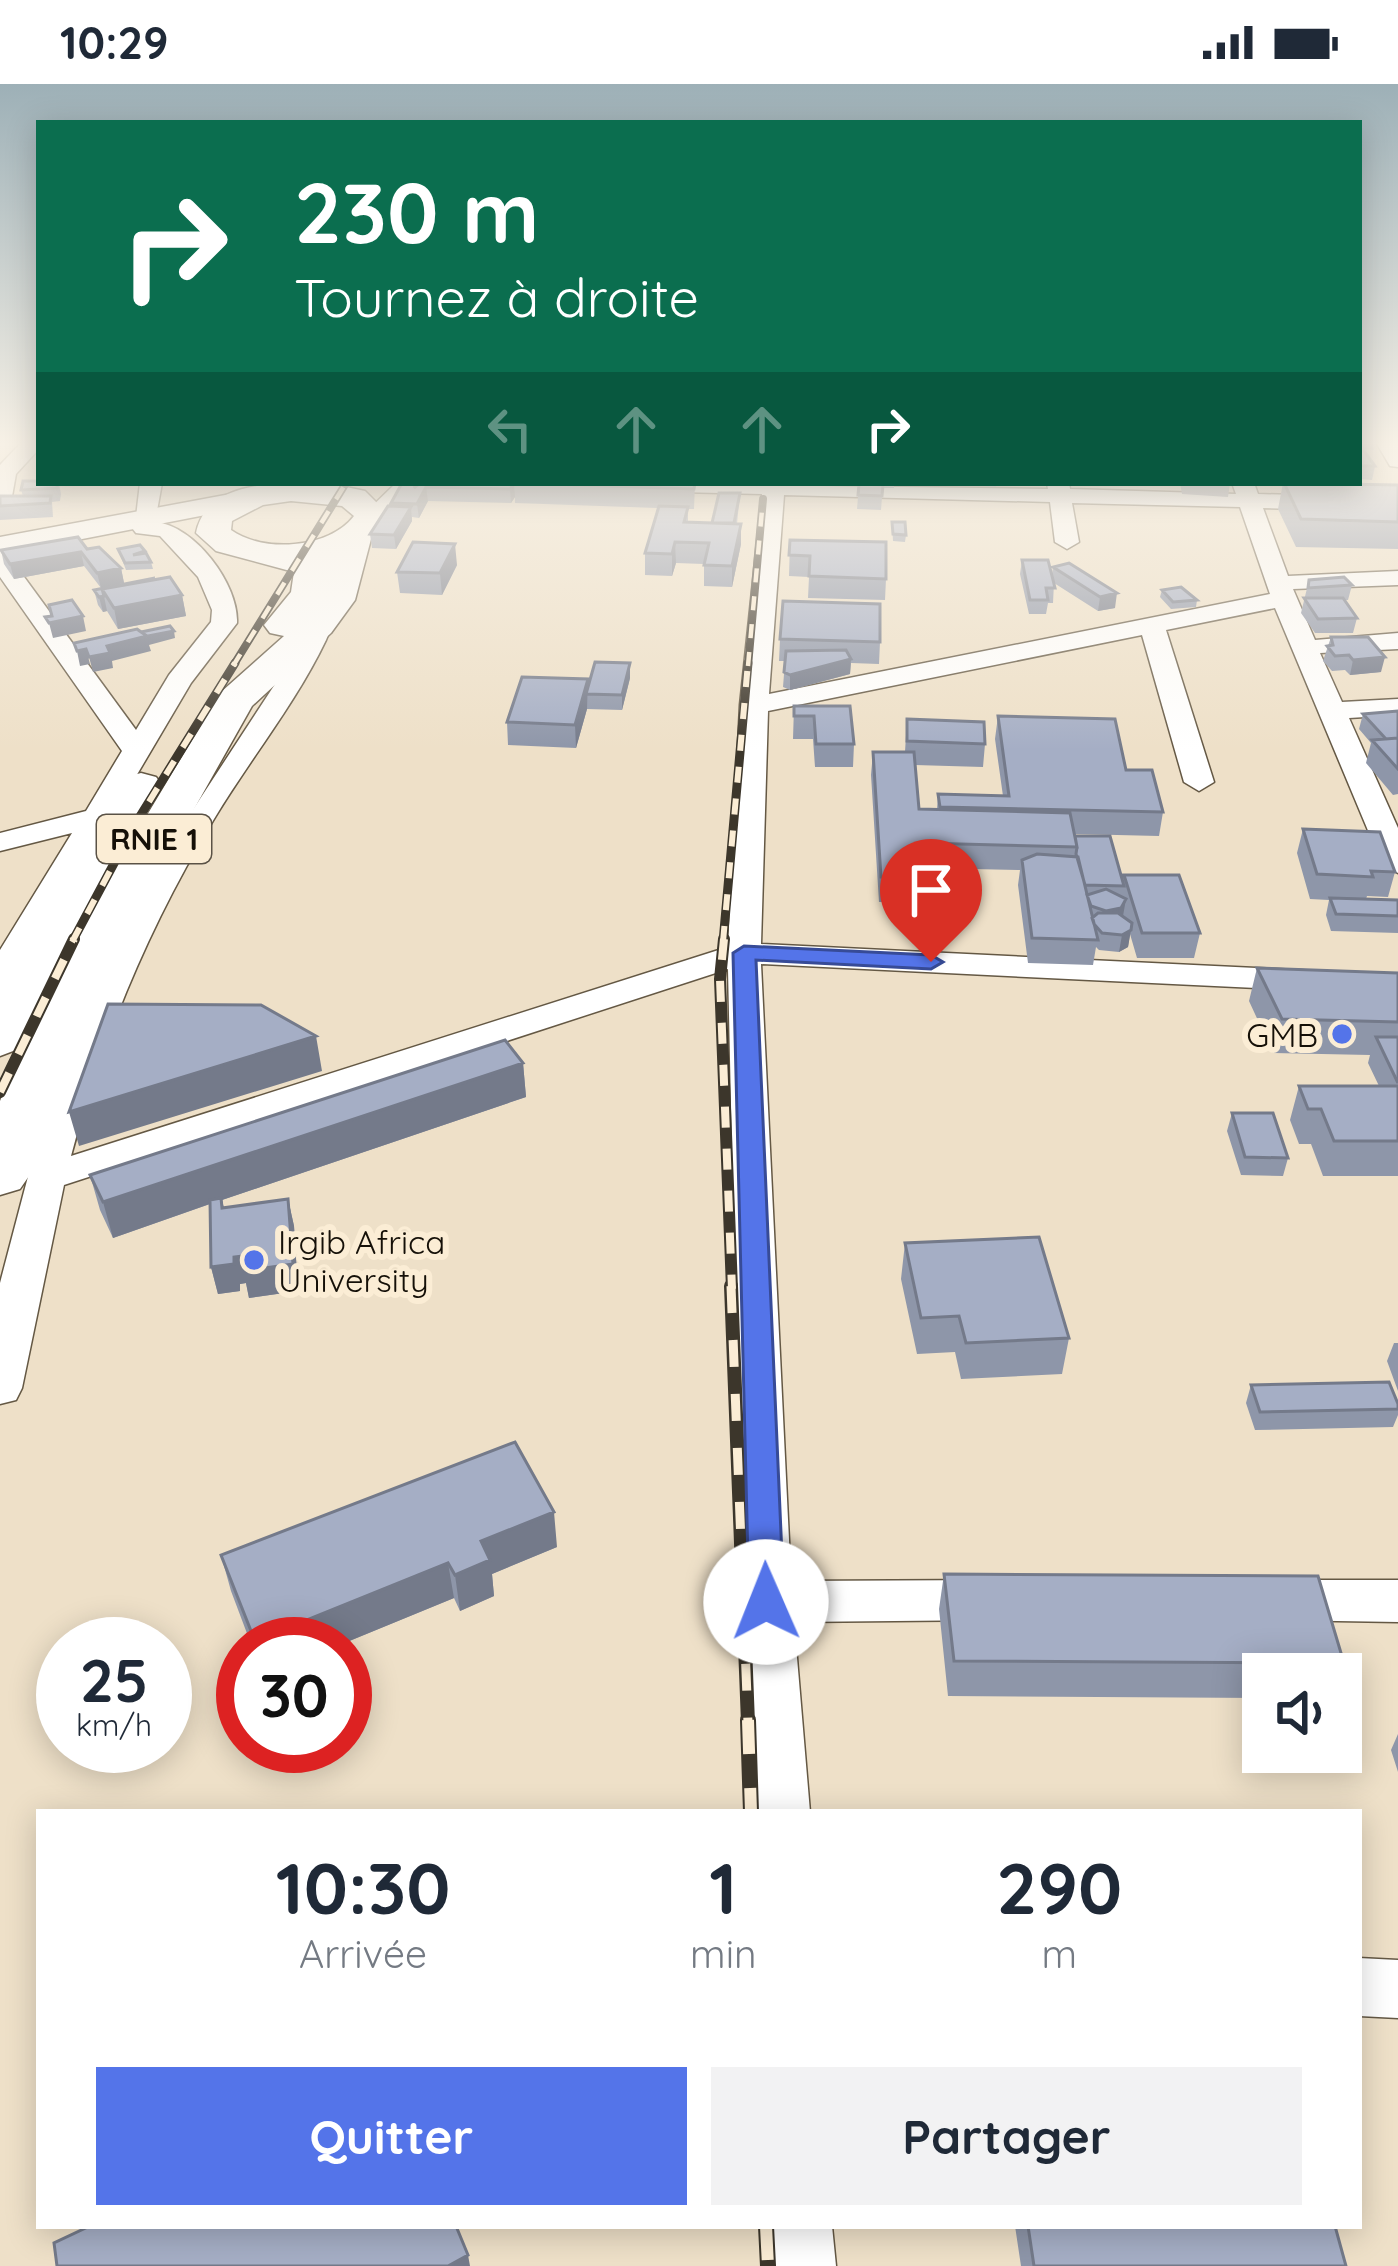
<!DOCTYPE html>
<html lang="fr">
<meta charset="utf-8">
<style>
:root{--surface:#fff;--page:#f2f2f3;--text:#1f2937;--muted:#747a83;--accent:#5474e9}
body{margin:0;font-family:Quicksand,sans-serif;background:var(--page);color:var(--text);height:100vh;display:flex;flex-direction:column;font-size:45px;white-space:nowrap}
*{box-sizing:border-box;margin:0}
p{font-size:39px;color:var(--muted)}
.icon{flex:none;width:66px;height:66px;fill:none;stroke:currentColor;stroke-width:2;stroke-linecap:round;stroke-linejoin:round}
.map{position:relative;flex:1;overflow:hidden}
.side{position:absolute;left:36px;top:1725px;width:1326px;height:420px;display:flex;flex-direction:column;background:var(--surface);border-radius:0px;box-shadow:0 6px 30px #0003}
.side>*{flex:none}
.guide{position:absolute;left:36px;top:36px;width:1326px;height:366px;border-radius:0px;box-shadow:0 6px 30px #0003;background:#0b6e4f;color:#fff;overflow:hidden}
.tools{position:absolute;left:1242px;top:1569px;display:grid;gap:24px}
.tools a{display:grid;place-items:center;width:120px;height:120px;border-radius:0px;background:var(--surface);box-shadow:0 6px 30px #0003;font-size:60px}
.speed{position:absolute;left:36px;top:1533px;display:flex;gap:24px;font-size:60px;font-weight:700;text-align:center}
.speed>*{display:grid;place-content:center;width:156px;height:156px;border-radius:50%;background:var(--surface);box-shadow:0 6px 30px #0003;line-height:1}
.speed small{font-size:30px;font-weight:400}
.speed .limit{border:18px solid #d22;background:#fff;color:#111}
.pin{position:absolute;display:grid;place-items:center;width:102px;height:102px;color:#fff;margin:-123px -51px;border-radius:50% 50% 50% 0;rotate:-45deg;box-shadow:0 0 12px #0007}
.pin .icon{rotate:45deg}
.me{position:absolute;width:132px;margin:-66px;rotate:359deg;stroke-linejoin:round;filter:drop-shadow(0 0 9px #0008)}
.turn{display:flex;align-items:center;gap:42px;height:252px;padding:0 60px;font-size:54px}
.turn .icon{width:156px;height:156px;stroke-width:2.5}
.turn b{display:block;font-size:84px;line-height:102px}
.lanes{display:flex;align-items:center;height:114px;padding:0 60px;background:#0003;justify-content:center;gap:60px;direction:ltr}
.lanes .off{opacity:.35}
.eta{display:flex;justify-content:space-evenly;align-items:center;height:204px;text-align:center}
.eta b{font-size:72px;font-weight:700;line-height:84px}
.action{display:flex;gap:24px;margin-top:auto;padding:24px 60px}
.action a{flex:1;height:138px;border-radius:0px;background:var(--accent);color:#fff;font-size:48px;font-weight:700;line-height:138px;text-align:center}
.action a+a{background:var(--page);color:var(--text)}
.status{display:flex;justify-content:space-between;align-items:center;height:84px;padding:0 60px;background:var(--surface);direction:ltr}
.status svg{height:33px;fill:currentColor}
.map>svg:first-child{display:block}
.lines{fill:none;stroke-linecap:round;stroke-linejoin:round}
.minor-casing{stroke:#645844;stroke-width:3}
.major-casing{stroke:#645844;stroke-width:3}
.highway-casing{stroke:#645844;stroke-width:3}
.minor{fill:#fff;fill-rule:evenodd}
.major{fill:#fff;fill-rule:evenodd}
.highway{fill:#fff;fill-rule:evenodd}
.rail-far4-casing{stroke:#3c362b;stroke-width:8}
.rail-far3-casing{stroke:#3c362b;stroke-width:9}
.rail-far2-casing{stroke:#3c362b;stroke-width:12}
.rail-far1-casing{stroke:#3c362b;stroke-width:14}
.rail-casing{stroke:#3c362b;stroke-width:16}
.rail-far4{stroke:#fbedd5;stroke-width:4.5;stroke-dasharray:14;stroke-linecap:butt}
.rail-far3{stroke:#fbedd5;stroke-width:6;stroke-dasharray:16;stroke-linecap:butt}
.rail-far2{stroke:#fbedd5;stroke-width:8;stroke-dasharray:21;stroke-linecap:butt}
.rail-far1{stroke:#fbedd5;stroke-width:9;stroke-dasharray:27;stroke-linecap:butt}
.rail{stroke:#fbedd5;stroke-width:12;stroke-dasharray:34;stroke-linecap:butt}
.wall{fill:#8e96a9}
.shaded-wall{fill:#747a8a}
.building{fill:#a5aec5;stroke:#747a8a;stroke-width:3}
.route{fill:#5474e9;stroke:#374b97;stroke-width:3}
.poi-dot{fill:#5474e9;stroke:#fbedd5;stroke-width:4.5}
.labels{text-anchor:middle;dominant-baseline:central;stroke-width:12;stroke-linejoin:round;paint-order:stroke}
.shield{fill:#fbedd5;stroke:#5a5246;stroke-width:3}
.shield-label{font-size:30px;font-weight:bold;fill:#151008}
.poi-label{font-size:33px;fill:#151008;stroke:#fbedd5;text-anchor:end}
</style>
<div class="status"><b>10:29</b><svg viewBox="0 0 49 12"><path d="M0 12V9h3v3zM5 12V6h3v6zM10 12V3h3v9zM15 12V0h3v12zM26 1h20v11H26zM47 4h2v5h-2z"/></svg></div>
<div class="map">
<svg width="1398" height="2182" viewBox="0 0 1398 2182">
<rect width="100%" height="100%" fill="#eee0c8"/>
<g class="lines">
<defs>
<path id="minor" d="M20,360H39V365L16,390L11,418L0,425V381Z
M1377,360H1398V383L1390,382Z
M140,399H162L155,438C194,441 239,500 237,539L191,599L17,894L12,901L0,904V866L72,749L0,767V749L86,727L122,667L0,493V469L8,471L136,646L169,591L211,538L212,526L198,493L160,452L136,449L132,444L140,438L136,433Z
M396,399H420L378,442H362V432Z
M583,399L1048,405L1047,399H1069L1070,405L1236,410L1232,399H1254L1258,410L1398,414V428L1263,424L1288,492L1398,487V501L1293,505L1315,556L1398,549V565L1320,569L1342,618L1398,615V631L1349,634L1398,744V789L1382,780L1275,524L1166,546L1214,698L1199,707L1184,698L1142,551L768,627L761,860L1398,891V911L761,880L791,1497L995,1496L1012,1502L1020,1516L1012,1530L995,1536L794,1538L810,1728H756L742,1518L728,885L64,1101L22,1304L16,1316L0,1320V1199L40,1047L85,921L143,802L283,588L311,534L320,531L333,539L326,556C296,619 250,675 214,735C150,840 103,952 71,1072L728,863L740,621L762,410L594,406ZM784,411L1050,418L1055,458L1067,465L1079,458L1072,419L1240,423L1270,510L769,610Z
M1276,1496H1398V1538L1276,1536L1259,1530L1251,1516L1259,1502Z
M1359,1874L1398,1876V1934L1359,1932Z
M768,2142H832L836,2182H770Z"/>
<path id="major" d="M252,406L266,414L262,420L0,471V453Z"/>
<path id="highway" d="M327,399L365,407L388,430L385,441L371,455L355,516L331,549L252,622L126,846L71,968L29,1092L20,1105L0,1111V1017L21,964L0,972V903L126,693L141,689L156,693L163,702L117,781L221,608L284,552L270,549L264,541L291,508L294,488L216,467L196,449C207,394 283,399 327,399ZM291,417L342,422L354,432C329,465 263,469 231,446L232,437L263,421Z"/>
</defs>
<!-- minor casing -->
<use href="#minor" class="minor-casing"/>
<!-- major casing -->
<use href="#major" class="major-casing"/>
<!-- highway casing -->
<use href="#highway" class="highway-casing"/>
<!-- minor -->
<use href="#minor" class="minor"/>
<!-- major -->
<use href="#major" class="major"/>
<!-- highway -->
<use href="#highway" class="highway"/>
<defs>
<path id="rail-far4" d="M233,582L346,399
M748,582L763,415"/>
<path id="rail-far3" d="M72,858L134,742L235,579
M723,858L748,579"/>
<path id="rail-far2" d="M724,855L720,895L732,1205
M0,1008L74,855"/>
<path id="rail-far1" d="M731,1202L748,1639"/>
<path id="rail" d="M748,1636L751,1728
M766,2142L768,2182"/>
</defs>
<!-- rail-far4 casing -->
<use href="#rail-far4" class="rail-far4-casing"/>
<!-- rail-far3 casing -->
<use href="#rail-far3" class="rail-far3-casing"/>
<!-- rail-far2 casing -->
<use href="#rail-far2" class="rail-far2-casing"/>
<!-- rail-far1 casing -->
<use href="#rail-far1" class="rail-far1-casing"/>
<!-- rail casing -->
<use href="#rail" class="rail-casing"/>
<!-- rail-far4 -->
<use href="#rail-far4" class="rail-far4"/>
<!-- rail-far3 -->
<use href="#rail-far3" class="rail-far3"/>
<!-- rail-far2 -->
<use href="#rail-far2" class="rail-far2"/>
<!-- rail-far1 -->
<use href="#rail-far1" class="rail-far1"/>
<!-- rail -->
<use href="#rail" class="rail"/>
</g>
<!-- wall -->
<path class="wall" d="M1359,360H1376L1374,366L1363,365L1375,382L1372,396L1359,395Z
M59,399L61,410L60,417L52,418L53,433L0,436V412H23L21,406Z
M420,399H695L694,425H688V438L712,439L740,409L737,440H741V460L732,503L704,502V480L676,479L672,492L645,491V469L658,424L515,419V413L511,419L428,417L419,434L412,433V437L396,465L372,464L370,450L391,423V419Z
M884,399H894V404H884Z
M982,399H997L996,403L983,402Z
M1180,399H1230L1228,413L1182,410Z
M1283,399L1398,401V465L1296,463L1278,425Z
M859,400L883,401L881,426L857,425Z
M892,438L906,451L905,458L893,457Z
M790,456L886,495L885,516L808,514L809,493L789,492Z
M87,465L121,484L124,499L101,504L84,482L14,495L4,480L1,466Z
M118,465L145,469L151,478L153,485L126,486Z
M1022,476L1052,490L1053,483L1069,479L1115,524L1098,527L1054,499L1053,519H1048L1046,530H1029L1020,490Z
M457,481L442,511L400,509L397,488Z
M1309,496L1352,501L1348,516H1344L1357,534L1353,549H1315L1301,529Z
M94,506L182,511L186,532L118,545L107,527L103,528L98,521Z
M1162,506L1197,516L1196,523L1171,525L1160,513Z
M1331,553L1381,588L1350,591L1345,586L1332,587L1323,577Z
M780,555L880,558L879,580L851,579L850,590L790,606L783,603L785,577H779Z
M630,594L622,626L587,625L576,664L508,661L507,638L588,595V602Z
M794,622H850L854,660L853,683H815L813,655H793Z
M1398,627V710L1393,711L1366,679L1371,659L1359,645L1363,630Z
M998,632L1126,686L1163,728L1159,752L1075,750L1123,799L1124,791L1200,849L1194,874H1137L1130,850L1128,863L1119,868L1099,866L1096,863L1093,881L1028,879L1018,801L1020,786L925,784L924,819L879,818L871,691L873,668H905L907,635L985,660L983,683L915,681L919,725L937,726L938,710L1003,712L995,655Z
M1303,745L1395,788L1388,813L1367,812L1366,815L1398,816V849L1331,847L1326,831L1329,816L1310,815L1297,769Z
M1257,884L1398,889V1092H1323L1311,1060H1299L1290,1036L1299,1002H1379L1368,979L1370,971L1273,969L1249,917Z
M523,979L526,1013L222,1116L224,1124L288,1115L294,1142L298,1207L249,1214L246,1199L240,1200V1207L218,1210L211,1183L210,1120L113,1154L100,1126L90,1091Z
M1232,1029L1288,1074L1283,1092L1241,1091L1227,1047Z
M905,1159L1069,1254L1062,1290L961,1295L955,1268L917,1270L901,1195Z
M1394,1259H1398V1307L1387,1277Z
M1251,1301L1398,1320V1331L1393,1343L1255,1346L1246,1319Z
M557,1463L492,1490L494,1512L460,1527L454,1514L342,1560H251L231,1507L221,1471Z
M944,1490L1344,1579L1340,1590H1263V1614L948,1612L939,1525Z
M1398,1650V1688L1391,1666Z
M1015,2142H1335L1346,2182H1021Z"/>
<!-- shaded-wall -->
<path class="shaded-wall" d="M514,400L515,413L511,419L510,405Z
M426,403L428,417L419,434L417,420Z
M411,423L412,437L396,465L394,451Z
M741,440V460L732,503V482Z
M675,458L676,479L672,492V470Z
M455,460L457,481L442,511L440,489Z
M81,468L84,482L14,495L10,480Z
M121,484L124,499L101,504L97,489Z
M1117,509L1115,524L1098,527L1100,513Z
M182,511L186,532L118,545L114,524Z
M104,512L107,527L103,528L99,513Z
M83,532L86,547L53,554L49,539Z
M174,547L175,554L149,561L151,567L112,577L113,584L93,588L89,573L107,562Z
M86,565L90,580L80,582L77,567Z
M1385,573L1381,588L1350,591L1353,576Z
M851,575L850,590L790,606V591Z
M630,579V594L622,626V611Z
M588,595L587,625L576,664L575,641Z
M1126,815L1123,832L1103,844L1106,827Z
M1131,846L1128,863L1119,868L1122,851Z
M316,952L322,987L79,1062L69,1028Z
M523,979L526,1013L222,1116L227,1141L222,1124L221,1116L113,1154L103,1118Z
M288,1115L294,1142L298,1207L249,1214L246,1199L240,1200V1207L218,1210L211,1183Z
M554,1428L557,1463L492,1490L494,1512L460,1527L455,1491L481,1457Z
M448,1479L454,1514L342,1560H255V1557Z
M468,2171L470,2182H448Z"/>
<!-- building -->
<path class="building" d="M1359,360L1375,382H1359Z
M23,397H39V399H57V404L21,406Z
M402,399H417L414,404L420,399H515L510,405L426,403L417,420L391,419Z
M520,399H695L694,405Z
M1284,399L1398,401V438L1301,435Z
M859,400L883,401L882,412L858,411Z
M719,409H740L734,439H712Z
M0,412H51L50,419L0,422Z
M388,422L411,423L394,451L370,450Z
M659,422L688,423L684,438L741,440L732,482L704,481L709,459L675,458L672,470L645,469Z
M892,438H905L906,451L893,450Z
M78,453L87,465L99,463L121,484L97,489L81,468L10,480L1,466Z
M790,456L886,458V495L809,492L810,472L789,471Z
M413,458L455,460L440,489L397,488Z
M140,461L145,467L133,471L146,469L151,478L125,479L118,465Z
M1022,476H1048L1055,504H1046L1048,516H1030Z
M1069,479L1117,509L1100,513L1053,483Z
M170,493L182,511L114,524L102,505Z
M1344,493L1352,501L1308,504L1309,496Z
M155,494L102,505L104,512L99,513L94,506Z
M1181,503L1197,516L1173,518L1162,506Z
M1304,514H1343L1357,534L1318,535Z
M72,516L83,532L49,539L45,533L52,532L49,521Z
M783,517L880,520V558L780,555Z
M170,542L174,547L143,553L147,552L141,548Z
M137,545L147,552L107,562L110,569L89,573L86,565L77,567L74,559Z
M1331,553H1368L1385,573L1353,576L1349,571L1335,572L1327,562L1333,561Z
M846,566L851,575L790,591L784,588L786,567Z
M595,578L630,579L622,611L586,610Z
M522,593L588,595L575,641L507,638Z
M794,622H850L854,660H816L814,632H794Z
M1398,627V654L1386,655L1363,630Z
M998,632L1115,635L1126,686H1152L1163,728L940,723L938,710L1009,712Z
M907,635L984,638L985,660L907,657Z
M1398,654V685L1372,656Z
M873,668H914L919,725L1070,729L1077,763L923,759L926,794L881,793Z
M1303,745L1380,748L1395,788L1371,787L1373,793L1317,790Z
M1075,752H1110L1124,802L1085,801L1076,770L1077,763Z
M1037,770L1078,773L1098,856L1032,854L1022,776Z
M1124,791H1179L1200,849H1142Z
M1106,805L1126,815L1121,824L1106,827L1091,822L1087,811Z
M1330,814L1398,816V832L1336,830Z
M1098,829H1118L1132,839L1131,846L1122,851L1102,849L1094,840L1092,834Z
M1257,884L1398,889V938L1282,935Z
M108,920L261,921L316,952L69,1028Z
M1376,953H1398V999Z
M505,956L523,979L103,1118L90,1091Z
M1299,1002H1398V1057H1334L1321,1025H1308Z
M1232,1029H1273L1288,1074L1245,1073Z
M221,1114L222,1124L288,1115L293,1180L243,1187V1172L234,1173V1180L211,1183L210,1116Z
M1039,1153L1069,1254L966,1259L959,1232L921,1234L905,1159Z
M1389,1298L1398,1320V1325L1260,1328L1251,1301Z
M515,1358L554,1428L481,1457L490,1476L455,1491L448,1479L255,1557L221,1471Z
M944,1490L1318,1492L1344,1579L954,1577Z
M90,2142H456L468,2171L448,2182H57L54,2159Z
M1028,2142H1335L1346,2182H1034Z"/>
<!-- sky -->
<linearGradient id="sky" x2="0" y2="1"><stop stop-color="#9db0b7"/><stop offset="0.54" stop-color="#f7f1e6"/><stop offset="1" stop-color="#f7f1e6" stop-opacity="0"/></linearGradient>
<rect width="1398" height="666" fill="url(#sky)"/>
<!-- route -->
<path class="route" d="M744,862L931,871L943,878L931,885L756,876L784,1518L779,1528L766,1532L754,1528L749,1518L733,869Z"/>
<!-- markers -->
<g class="poi-dot">
<circle cx="1342" cy="950" r="12"/>
<circle cx="254" cy="1176" r="12"/>
</g>
<g class="labels">
<!-- shield labels -->
<rect class="shield" x="97" y="731" width="114" height="48" rx="9"/>
<g class="shield-label">
<text x="154" y="755">RNIE 1</text>
</g>
<!-- poi labels -->
<g class="poi-label">
<text x="1318" y="950">GMB</text>
<text x="278" y="1157" text-anchor="start">Irgib Africa<tspan x="278" dy="38">University</tspan></text>
</g>
</g>
</svg>
<div class="tools">
<a><svg class="icon" aria-label="sound" viewBox="0 0 24 24"><path d="M4 9h4l5-4v14l-5-4H4zM17 9q2 3 0 6"/></svg></a>
</div>
<div class="speed"><div>25<small>km/h</small></div><div class="limit">30</div></div>
<div class="pin" style="left:931px;top:878px;background:#d93025"><svg class="icon" aria-label="arrive" viewBox="0 0 24 24"><path d="M6 21V4h12l-3 4 3 4H6"/></svg></div>
<svg class="me" style="left:766px;top:1518px" viewBox="-20 -20 40 40"><circle r="19" fill="#fff"/><path d="M0-13L10 11 0 6-10 11z" fill="#5474e9"/></svg>
<div class="guide">
<div class="turn"><svg class="icon" aria-label="right" viewBox="0 0 24 24"><path d="M7 20v-9h11M14 6l5 5-5 5"/></svg><div><b>230 m</b>Tournez à droite</div></div>
<div class="lanes"><svg class="icon off" aria-label="left" viewBox="0 0 24 24"><path d="M17 20v-9H6M10 6l-5 5 5 5"/></svg><svg class="icon off" aria-label="ahead" viewBox="0 0 24 24"><path d="M12 20V5M6 11l6-6 6 6"/></svg><svg class="icon off" aria-label="ahead" viewBox="0 0 24 24"><path d="M12 20V5M6 11l6-6 6 6"/></svg><svg class="icon" aria-label="right" viewBox="0 0 24 24"><path d="M7 20v-9h11M14 6l5 5-5 5"/></svg></div>
</div>
<section class="side">
<div class="eta">
<div><b>10:30</b><p>Arrivée</p></div>
<div><b>1</b><p>min</p></div>
<div><b>290</b><p>m</p></div>
</div>
<div class="action"><a>Quitter</a><a>Partager</a></div>
</section>
</div>
